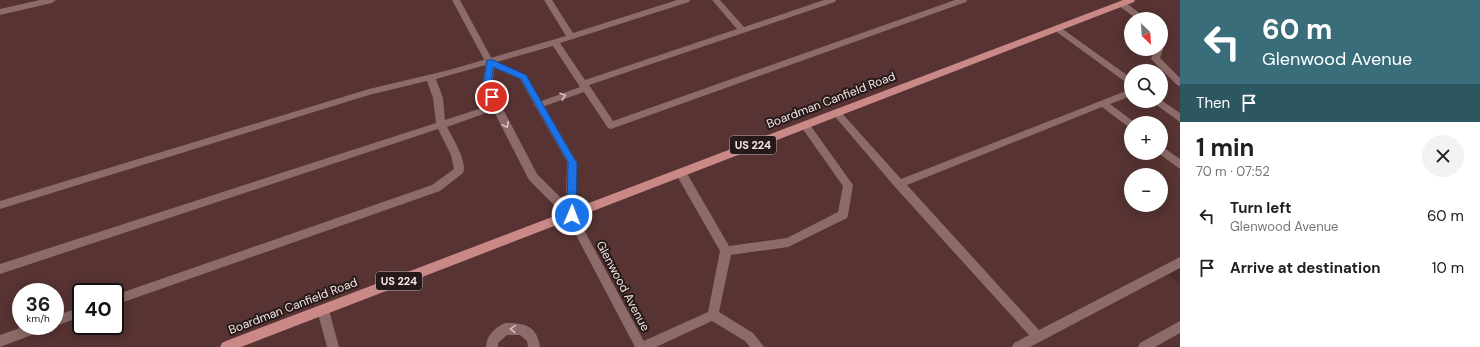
<!DOCTYPE html>
<meta charset="utf-8">
<style>
:root{--surface:#fff;--page:#f2f2f2;--text:#202124;--muted:#757577}
body{margin:0;font-family:"DM Sans",sans-serif;background:var(--page);color:var(--text);height:100vh;display:flex;flex-direction:column;font-size:15px;white-space:nowrap}
*{box-sizing:border-box;margin:0}
p{font-size:13px;color:var(--muted)}
.icon{flex:none;width:22px;height:22px;fill:none;stroke:currentColor;stroke-width:2;stroke-linecap:round;stroke-linejoin:round}
.map{position:relative;flex:1;overflow:hidden}
.details{display:flex;flex-direction:column;background:var(--surface);width:300px}
.details>*{flex:none}
.banner{background:#386d79;color:#fff;overflow:hidden}
.needle{width:26px;rotate:155deg}
.tools{position:absolute;left:1124px;top:12px;display:grid;gap:8px}
.tools a{display:grid;place-items:center;width:44px;height:44px;border-radius:50%;background:var(--surface);box-shadow:0 2px 10px #0003;font-size:20px}
.speed{position:absolute;left:12px;top:283px;display:flex;gap:8px;font-size:20px;font-weight:700;text-align:center}
.speed>*{display:grid;place-content:center;width:52px;height:52px;border-radius:50%;background:var(--surface);box-shadow:0 2px 10px #0003;line-height:1}
.speed small{font-size:10px;font-weight:400}
.speed .limit{border:2px solid #111;border-radius:6px;background:#fff;color:#111}
.pin{position:absolute;display:grid;place-items:center;width:34px;height:34px;color:#fff;margin:-17px;border:2px solid #fff;border-radius:50%;box-shadow:0 1px 4px #0007}
.me{position:absolute;width:44px;margin:-22px;rotate:1deg;stroke-linejoin:round;filter:drop-shadow(0 0 3px #0008)}
.turn{display:flex;align-items:center;gap:14px;height:84px;padding:0 16px;font-size:18px}
.turn .icon{width:52px;height:52px;stroke-width:2.5}
.turn b{display:block;font-size:28px;line-height:34px}
.then{display:flex;align-items:center;height:38px;padding:0 16px;background:#0003;gap:8px;font-size:15px}
.round{display:grid;place-items:center;flex:none;width:42px;height:42px;border-radius:21px;background:var(--page)}
.headline{display:flex;align-items:center;justify-content:space-between;height:68px;padding:0 16px}
h1{font-size:24px;font-weight:700;line-height:30px}
ul{padding:0;list-style:none}
li{display:flex;align-items:center;gap:12px;height:52px;padding:0 16px}
li div{flex:1}
li b{display:block;font-size:15px}
li em{font-style:normal}
main{display:flex;flex:1;min-height:0}
.map>svg:first-child{display:block}
.built{fill:#573333;fill-rule:evenodd}
.lines{fill:none;stroke-linecap:round;stroke-linejoin:round}
.service{fill:#8c6b6a;fill-rule:evenodd}
.minor{fill:#8c6b6a;fill-rule:evenodd}
.tertiary{fill:#8c6b6a;fill-rule:evenodd}
.primary{fill:#ca8887;fill-rule:evenodd}
.oneway{stroke:#d6bfbf}
.route{fill:#1a73e8;stroke:#114b97}
.labels{text-anchor:middle;dominant-baseline:central;stroke-width:4;stroke-linejoin:round;paint-order:stroke}
.shield{fill:#261919;stroke:#b8a6a6;stroke-width:1}
.shield-label{font-size:11px;font-weight:bold;fill:#f6e3e3}
.street-label{font-size:12px;fill:#f6e3e3;stroke:#261919}
</style>
<main>
<div class="map">
<svg width="1180" height="347" viewBox="0 0 1180 347">
<rect width="100%" height="100%" fill="#492d2d"/>
<!-- built -->
<path class="built" d="M0,0H1180V262L1165,271L1180,285V347H0ZM1131,19H1161V49H1131ZM1131,71H1161V101H1131ZM1131,123H1161V153H1131ZM1131,175H1161V205H1131ZM21,292H55V326H21ZM81,292H115V326H81Z"/>
<g class="lines">
<!-- service -->
<path class="service" d="M40,0H56L52,3L0,15V9Z
M544,0H552L573,33L677,0H690L689,2L560,43L585,80L737,29L712,0H720L744,27L824,0H836L835,2L589,85L613,121L955,0H967L966,2L611,129L608,128L584,92L542,107H536L534,105L536,103L580,87L553,46L436,79L443,98L445,120L497,103L502,106L500,108L447,127C452,137 468,162 463,173L440,191L115,305V295L432,185L454,169L451,155L438,129L0,274V264L436,123L433,98L427,81L369,95L0,209V201L369,89L449,70L566,36Z
M1122,1L1125,2L1147,19H1137L1119,6V2Z
M1161,30L1168,35L1165,44L1162,47L1163,49L1160,58L1180,78V86L1177,85L1151,59L1155,49H1161Z
M1131,89V96L1110,104L1134,122L1131,123V129L1102,107L907,185L1039,330L1180,257V268L1030,347H1012L1014,343L1029,335L895,187L832,113L834,111H840L901,179Z
M805,121L808,122L853,185L848,215L847,218L788,247L731,255L719,312L753,333L764,347H750L745,341L712,321L656,347H637L639,343L708,312L720,251L677,176L676,173L677,170H685L729,246L787,238L838,212L843,186L802,128L800,125Z
M1161,146L1180,159V169L1158,153H1161Z
M323,305L327,306L329,310L339,347H327L317,310L319,306Z
M81,307V317L55,326H54H55V316Z
M1180,321V333L1155,347H1138L1140,343Z
M505,323C524,323 537,325 540,347H528L527,341L520,335H507L498,343V347H486C486,336 495,327 505,323Z
M26,326H47L45,330L0,347V335Z"/>
<!-- minor -->
<path class="minor" d="M1057,25L1131,78V86L1054,30L1053,28Z
M1161,100L1180,113V122L1151,101Z"/>
<!-- tertiary -->
<path class="tertiary" d="M452,0H460L493,61L526,75L575,159L577,162L576,215L647,347H635L567,218L529,180L482,88L486,63ZM494,68L520,79L567,162L566,203L537,174L492,88Z"/>
<!-- primary -->
<path class="primary" d="M1123,0H1135L1134,2L241,347H220L222,343L226,341Z"/>
</g>
<!-- one-way arrows -->
<defs><path id="oneway-chevron" d="M-2-3.5L2.5 0L-2 3.5" fill="none" stroke-width="1.6" stroke-linecap="round" stroke-linejoin="round"/></defs>
<g class="oneway">
<use href="#oneway-chevron" transform="translate(563 96) rotate(-19)"/>
<use href="#oneway-chevron" transform="translate(506 125) rotate(63)"/>
<use href="#oneway-chevron" transform="translate(513 329) rotate(-179)"/>
</g>
<!-- route -->
<path class="route" d="M487,60H493L526,75L575,160L577,162L576,215L575,218H568L567,215L568,162L521,79L493,67L491,88L496,97L492,100L489,99L483,88Z"/>
<g class="labels">
<!-- shield labels -->
<g class="shield">
<rect x="730" y="136" width="46" height="18" rx="3"/>
<rect x="376" y="272" width="46" height="18" rx="3"/>
</g>
<g class="shield-label">
<text x="753" y="145">US 224</text>
<text x="399" y="281">US 224</text>
</g>
<!-- street labels -->
<g class="street-label">
<text transform="translate(831 100) rotate(-21)">Boardman Canfield Road</text>
<text transform="translate(623 286) rotate(62)">Glenwood Avenue</text>
<text transform="translate(293 306) rotate(-21)">Boardman Canfield Road</text>
</g>
</g>
</svg>
<div class="tools">
<a><svg class="needle" viewBox="-14 -14 28 28"><path d="M0-13l5 13h-10z" fill="#e53935"/><path d="M0 13l5-13h-10z" fill="#757577"/></svg></a>
<a><svg class="icon" aria-label="search" viewBox="0 0 24 24"><circle cx="10" cy="10" r="6"/><path d="M15 15l6 6"/></svg></a>
<a>+</a>
<a>−</a>
</div>
<div class="speed"><div>36<small>km/h</small></div><div class="limit">40</div></div>
<div class="pin" style="left:492px;top:97px;background:#d93025"><svg class="icon" aria-label="arrive" viewBox="0 0 24 24"><path d="M6 21V4h12l-3 4 3 4H6"/></svg></div>
<svg class="me" style="left:572px;top:215px" viewBox="-20 -20 40 40"><circle r="17" fill="#1a73e8" stroke="#fff" stroke-width="3"/><path d="M0-11L8 9 0 5-8 9z" fill="#fff"/></svg>
</div>
<section class="details">
<div class="banner">
<div class="turn"><svg class="icon" aria-label="left" viewBox="0 0 24 24"><path d="M17 20v-9H6M10 6l-5 5 5 5"/></svg><div><b>60 m</b>Glenwood Avenue</div></div>
<div class="then">Then<svg class="icon" aria-label="arrive" viewBox="0 0 24 24"><path d="M6 21V4h12l-3 4 3 4H6"/></svg></div>
</div>
<div class="headline"><div><h1>1 min</h1><p>70 m · 07:52</p></div><a class="round"><svg class="icon" aria-label="close" viewBox="0 0 24 24"><path d="M6 6l12 12M18 6L6 18"/></svg></a></div>
<ul>
<li><svg class="icon" aria-label="left" viewBox="0 0 24 24"><path d="M17 20v-9H6M10 6l-5 5 5 5"/></svg><div><b>Turn left</b><p>Glenwood Avenue</p></div><em>60 m</em></li>
<li><svg class="icon" aria-label="arrive" viewBox="0 0 24 24"><path d="M6 21V4h12l-3 4 3 4H6"/></svg><div><b>Arrive at destination</b></div><em>10 m</em></li>
</ul>
</section>
</main>
